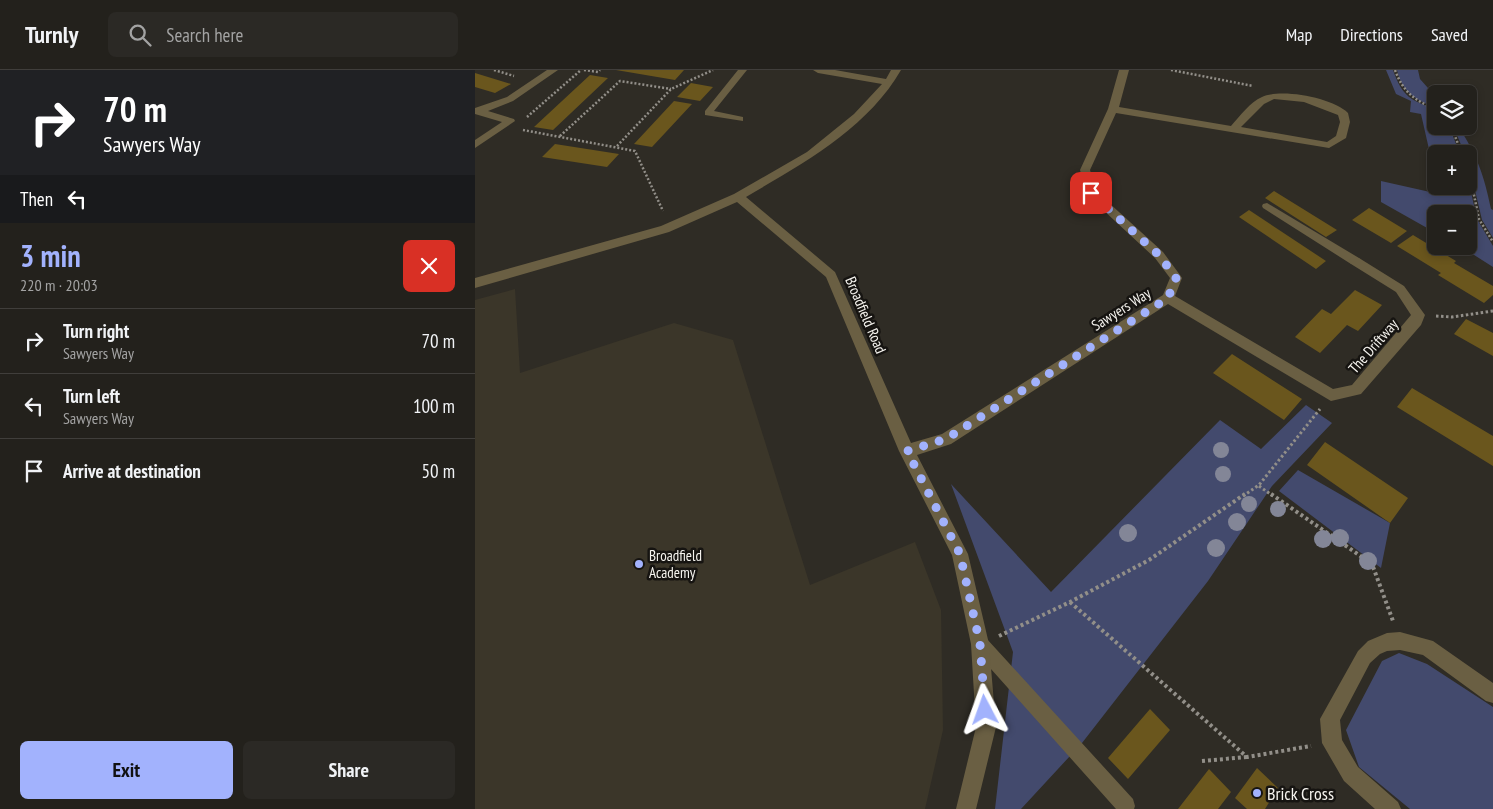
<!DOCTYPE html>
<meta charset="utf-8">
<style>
:root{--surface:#23211c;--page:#2b2925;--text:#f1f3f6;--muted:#a3a3a3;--line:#403e3b;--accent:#a2b2fd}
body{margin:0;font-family:"PT Sans Narrow",sans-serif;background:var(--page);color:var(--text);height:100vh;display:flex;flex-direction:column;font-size:19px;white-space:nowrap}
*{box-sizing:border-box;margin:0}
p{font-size:16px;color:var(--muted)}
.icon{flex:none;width:28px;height:28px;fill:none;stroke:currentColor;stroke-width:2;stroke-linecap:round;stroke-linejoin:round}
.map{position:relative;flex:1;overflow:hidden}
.panel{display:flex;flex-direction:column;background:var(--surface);width:475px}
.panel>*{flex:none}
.top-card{background:#202124;color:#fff;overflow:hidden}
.tools{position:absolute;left:952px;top:15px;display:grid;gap:10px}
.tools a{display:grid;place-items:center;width:50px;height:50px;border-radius:8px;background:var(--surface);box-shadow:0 2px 8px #0003,0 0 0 1px var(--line);font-size:25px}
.pin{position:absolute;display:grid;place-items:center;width:42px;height:42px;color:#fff;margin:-21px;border-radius:10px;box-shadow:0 2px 8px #0006}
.me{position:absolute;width:55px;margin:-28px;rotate:356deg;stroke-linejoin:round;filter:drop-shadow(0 0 4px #0008)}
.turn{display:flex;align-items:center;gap:18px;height:105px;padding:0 20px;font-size:22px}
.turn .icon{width:65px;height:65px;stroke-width:2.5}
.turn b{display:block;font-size:35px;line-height:42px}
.then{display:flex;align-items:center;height:48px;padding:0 20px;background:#0003;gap:10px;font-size:19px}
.round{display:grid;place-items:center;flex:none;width:52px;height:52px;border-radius:8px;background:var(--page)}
.summary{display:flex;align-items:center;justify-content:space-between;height:85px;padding:0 20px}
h1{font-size:30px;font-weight:600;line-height:38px;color:var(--accent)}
.button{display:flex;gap:10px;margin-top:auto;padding:10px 20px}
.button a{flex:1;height:58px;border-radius:8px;background:var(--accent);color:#111;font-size:20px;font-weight:600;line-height:58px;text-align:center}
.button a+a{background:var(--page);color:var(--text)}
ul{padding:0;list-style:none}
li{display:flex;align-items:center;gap:15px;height:65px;padding:0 20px;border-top:1px solid var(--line)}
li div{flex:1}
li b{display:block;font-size:19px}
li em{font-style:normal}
header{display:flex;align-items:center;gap:30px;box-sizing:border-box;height:70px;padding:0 25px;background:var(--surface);border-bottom:1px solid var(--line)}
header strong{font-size:24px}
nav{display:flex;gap:28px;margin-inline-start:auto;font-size:18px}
.search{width:350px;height:45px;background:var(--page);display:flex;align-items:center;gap:12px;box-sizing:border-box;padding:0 18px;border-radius:8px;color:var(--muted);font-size:19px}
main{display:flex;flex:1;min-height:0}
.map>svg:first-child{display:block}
.built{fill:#3b3629}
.green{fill:#434a6d}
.building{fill:#6a561d}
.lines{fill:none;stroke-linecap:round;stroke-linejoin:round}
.path-far2{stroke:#928f89;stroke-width:2.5;stroke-dasharray:2 2;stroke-linecap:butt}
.path-far1{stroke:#928f89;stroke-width:3;stroke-dasharray:2.5 2.5;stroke-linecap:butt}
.path{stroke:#928f89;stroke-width:4;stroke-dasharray:3 3;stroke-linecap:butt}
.lane{fill:#6a5f43;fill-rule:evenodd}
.street{fill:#6a5f43;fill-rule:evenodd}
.tree{fill:#838697}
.route{stroke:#a2b2fd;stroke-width:9;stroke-dasharray:0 16.2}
.poi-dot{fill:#a2b2fd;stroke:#161411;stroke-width:2}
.labels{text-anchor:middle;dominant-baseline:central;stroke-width:5;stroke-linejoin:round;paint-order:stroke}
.street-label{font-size:15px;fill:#f6f4ef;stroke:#161411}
.poi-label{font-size:15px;fill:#f6f4ef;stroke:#161411;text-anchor:start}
.near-poi-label{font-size:18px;fill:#f6f4ef;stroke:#161411;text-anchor:start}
</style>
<header>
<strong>Turnly</strong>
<div class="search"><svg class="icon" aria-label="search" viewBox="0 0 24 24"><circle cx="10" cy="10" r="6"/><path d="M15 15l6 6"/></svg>Search here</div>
<nav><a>Map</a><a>Directions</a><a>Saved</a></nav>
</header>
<main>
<section class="panel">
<div class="top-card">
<div class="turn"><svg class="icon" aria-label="right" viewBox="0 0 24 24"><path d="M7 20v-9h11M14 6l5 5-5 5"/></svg><div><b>70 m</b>Sawyers Way</div></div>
<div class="then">Then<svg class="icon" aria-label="left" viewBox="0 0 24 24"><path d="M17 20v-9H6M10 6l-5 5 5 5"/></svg></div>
</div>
<div class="summary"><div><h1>3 min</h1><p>220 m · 20:03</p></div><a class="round" style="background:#d93025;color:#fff"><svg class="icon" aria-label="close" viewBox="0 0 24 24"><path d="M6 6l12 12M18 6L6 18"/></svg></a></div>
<ul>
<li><svg class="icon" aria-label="right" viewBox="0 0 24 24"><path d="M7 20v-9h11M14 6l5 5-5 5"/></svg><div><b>Turn right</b><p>Sawyers Way</p></div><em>70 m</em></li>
<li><svg class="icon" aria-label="left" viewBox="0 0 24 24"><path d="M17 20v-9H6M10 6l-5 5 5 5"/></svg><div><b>Turn left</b><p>Sawyers Way</p></div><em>100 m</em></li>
<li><svg class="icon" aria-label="arrive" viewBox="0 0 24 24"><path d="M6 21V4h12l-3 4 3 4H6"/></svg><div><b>Arrive at destination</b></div><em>50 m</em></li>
</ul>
<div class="button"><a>Exit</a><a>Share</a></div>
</section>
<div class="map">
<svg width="1018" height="739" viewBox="0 0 1018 739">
<rect width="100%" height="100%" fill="#2f2c25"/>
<!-- built -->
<path class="built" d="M40,219L45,303L199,253L258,270L335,515L440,472L466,540L468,660L450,739H0V230Z"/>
<!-- green -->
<path class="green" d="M911,0H918C928,28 935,29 961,40V56H974L985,84H961V110L946,44L935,42L936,31L921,24Z
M922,0H943L945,9L961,27V38C942,30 927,23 922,0Z
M978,56H983C1002,85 1009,105 1016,139L1018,140V168L1007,150L994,95V84H990Z
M906,111L964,124L963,116H994V113L1002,149L1018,176V197L985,176H994V144H961V163L906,132Z
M831,335L857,353L797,416L733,511L607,673L546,739H520L538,582L476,414L576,522L745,350L786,379Z
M823,400L915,453L906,498L804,421Z
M924,583L952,594L1018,637V739H935L884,697L871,660L907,591Z"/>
<!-- building -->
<path class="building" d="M141,0H209L200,10Z
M0,3L36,14L20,23L0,17Z
M115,5L133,8L78,60L59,57Z
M216,13L238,17L225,31L202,27Z
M199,31L217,34L177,77L159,74Z
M80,74L144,84L132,97L67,87Z
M799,121L862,160L851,167L790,128Z
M894,138L932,161L916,173L877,150Z
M774,140L851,191L841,199L764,147Z
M938,165L981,191L979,193L1018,216V225L1009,233L963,205L966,203L922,176Z
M880,220L907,235L883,261L872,255L845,283L820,267L847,239L856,244Z
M991,249L1018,263V286L979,264Z
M757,284L827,329L809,350L738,303Z
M937,318L1018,366V396L922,337Z
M850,372L933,428L915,453L832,395Z
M675,639L695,660L653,709L633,688Z
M782,698L803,718L790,739H772L760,728Z
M734,699L756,722L743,739H703Z"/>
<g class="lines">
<!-- path-far2 -->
<path class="path-far2" d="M19,0L39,6
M109,0L123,2L125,0
M696,0L778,16
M920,0C928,22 940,31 961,39
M52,47L106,0
M976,56L987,84
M48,60L160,81L188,141
M85,66L145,11L196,19
M142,76L196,19L238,0
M994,101L1004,149L1018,172"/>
<!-- path-far1 -->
<path class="path-far1" d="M961,246L977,247L1018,241
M784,416L798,426
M768,426L784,415L845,339"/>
<!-- path -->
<path class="path" d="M796,424L897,494L918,551
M595,532L772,687L836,676
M524,566L595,532L674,490L770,424
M727,691L772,687"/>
<!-- lane -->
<path class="lane" d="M263,0H272L239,41L268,47V51L230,45V41Z
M792,133L884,188L886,191L884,194H876L788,138L787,136L788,134Z
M505,566L511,568L658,729L660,736L659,739H641L499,580L497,574L499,568Z"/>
<!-- street -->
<path class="street" d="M72,0H83L38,31L13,41L39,49L40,51L0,78V70L27,52L0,44V38L32,27Z
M338,0H360L411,9L416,0H426C392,59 327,94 271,127L360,202L436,373L467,364L688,225L695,208L680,188L613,126L605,100L633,39L644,0H654L644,37L756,56C765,46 775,32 787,27C807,18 858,28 873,43L875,52L871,68L854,78L641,43L615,100L622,122L688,182L705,205L707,208L700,226L858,319L877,315L936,245L921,222L876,194L874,191L876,188H884L929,216L950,245L946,255L886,324L856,331L693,234L476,374L442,385L493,484L514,574L521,657L501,739H481L501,657L496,574L477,485L424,381L351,207L262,132L194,162L0,218V208L186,156L259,124L332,82L379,44L407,14L343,3ZM799,29L829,32L863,45L865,52L861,66L852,72L766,57L789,34Z
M925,562L958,571L1018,613V633L1011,631L948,585L925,580L912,581L905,584L895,593L865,650L867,670L883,697L923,732L926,739H900L869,711L847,673L845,649L883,581L893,571L912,563Z"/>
</g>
<!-- trees -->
<g class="tree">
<circle cx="746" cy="380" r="8"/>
<circle cx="748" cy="404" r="8"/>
<circle cx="774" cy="434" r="8"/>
<circle cx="803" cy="439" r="8"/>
<circle cx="762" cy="452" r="9"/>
<circle cx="653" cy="463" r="9"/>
<circle cx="865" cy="468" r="9"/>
<circle cx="848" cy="469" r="9"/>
<circle cx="741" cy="478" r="9"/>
<circle cx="893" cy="491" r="9"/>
</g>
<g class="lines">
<!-- route -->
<path class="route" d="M510,640L505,574L485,484L432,381L471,369L693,228L701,208L684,185L616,123"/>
</g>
<!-- markers -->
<g class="poi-dot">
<circle cx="164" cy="494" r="5"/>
<circle cx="782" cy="723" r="5"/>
</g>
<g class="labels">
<!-- street labels -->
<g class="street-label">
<text transform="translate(646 239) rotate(-32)">Sawyers Way</text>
<text transform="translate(391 245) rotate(67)">Broadfield Road</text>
<text transform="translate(898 276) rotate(-49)">The Driftway</text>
</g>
<!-- poi labels -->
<g class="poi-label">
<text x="174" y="485">Broadfield<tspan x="174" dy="17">Academy</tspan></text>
</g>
<!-- near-poi labels -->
<g class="near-poi-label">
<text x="792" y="723">Brick Cross</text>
</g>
</g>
</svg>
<div class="tools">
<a><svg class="icon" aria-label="layers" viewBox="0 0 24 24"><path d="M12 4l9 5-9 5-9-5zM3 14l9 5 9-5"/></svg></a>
<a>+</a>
<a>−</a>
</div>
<div class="pin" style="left:616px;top:123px;background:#d93025"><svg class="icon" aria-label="arrive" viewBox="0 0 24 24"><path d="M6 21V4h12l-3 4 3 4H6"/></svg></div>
<svg class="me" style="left:510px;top:640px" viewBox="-20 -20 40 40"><path d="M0-17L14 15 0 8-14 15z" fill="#a2b2fd" stroke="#fff" stroke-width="4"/></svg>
</div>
</main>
